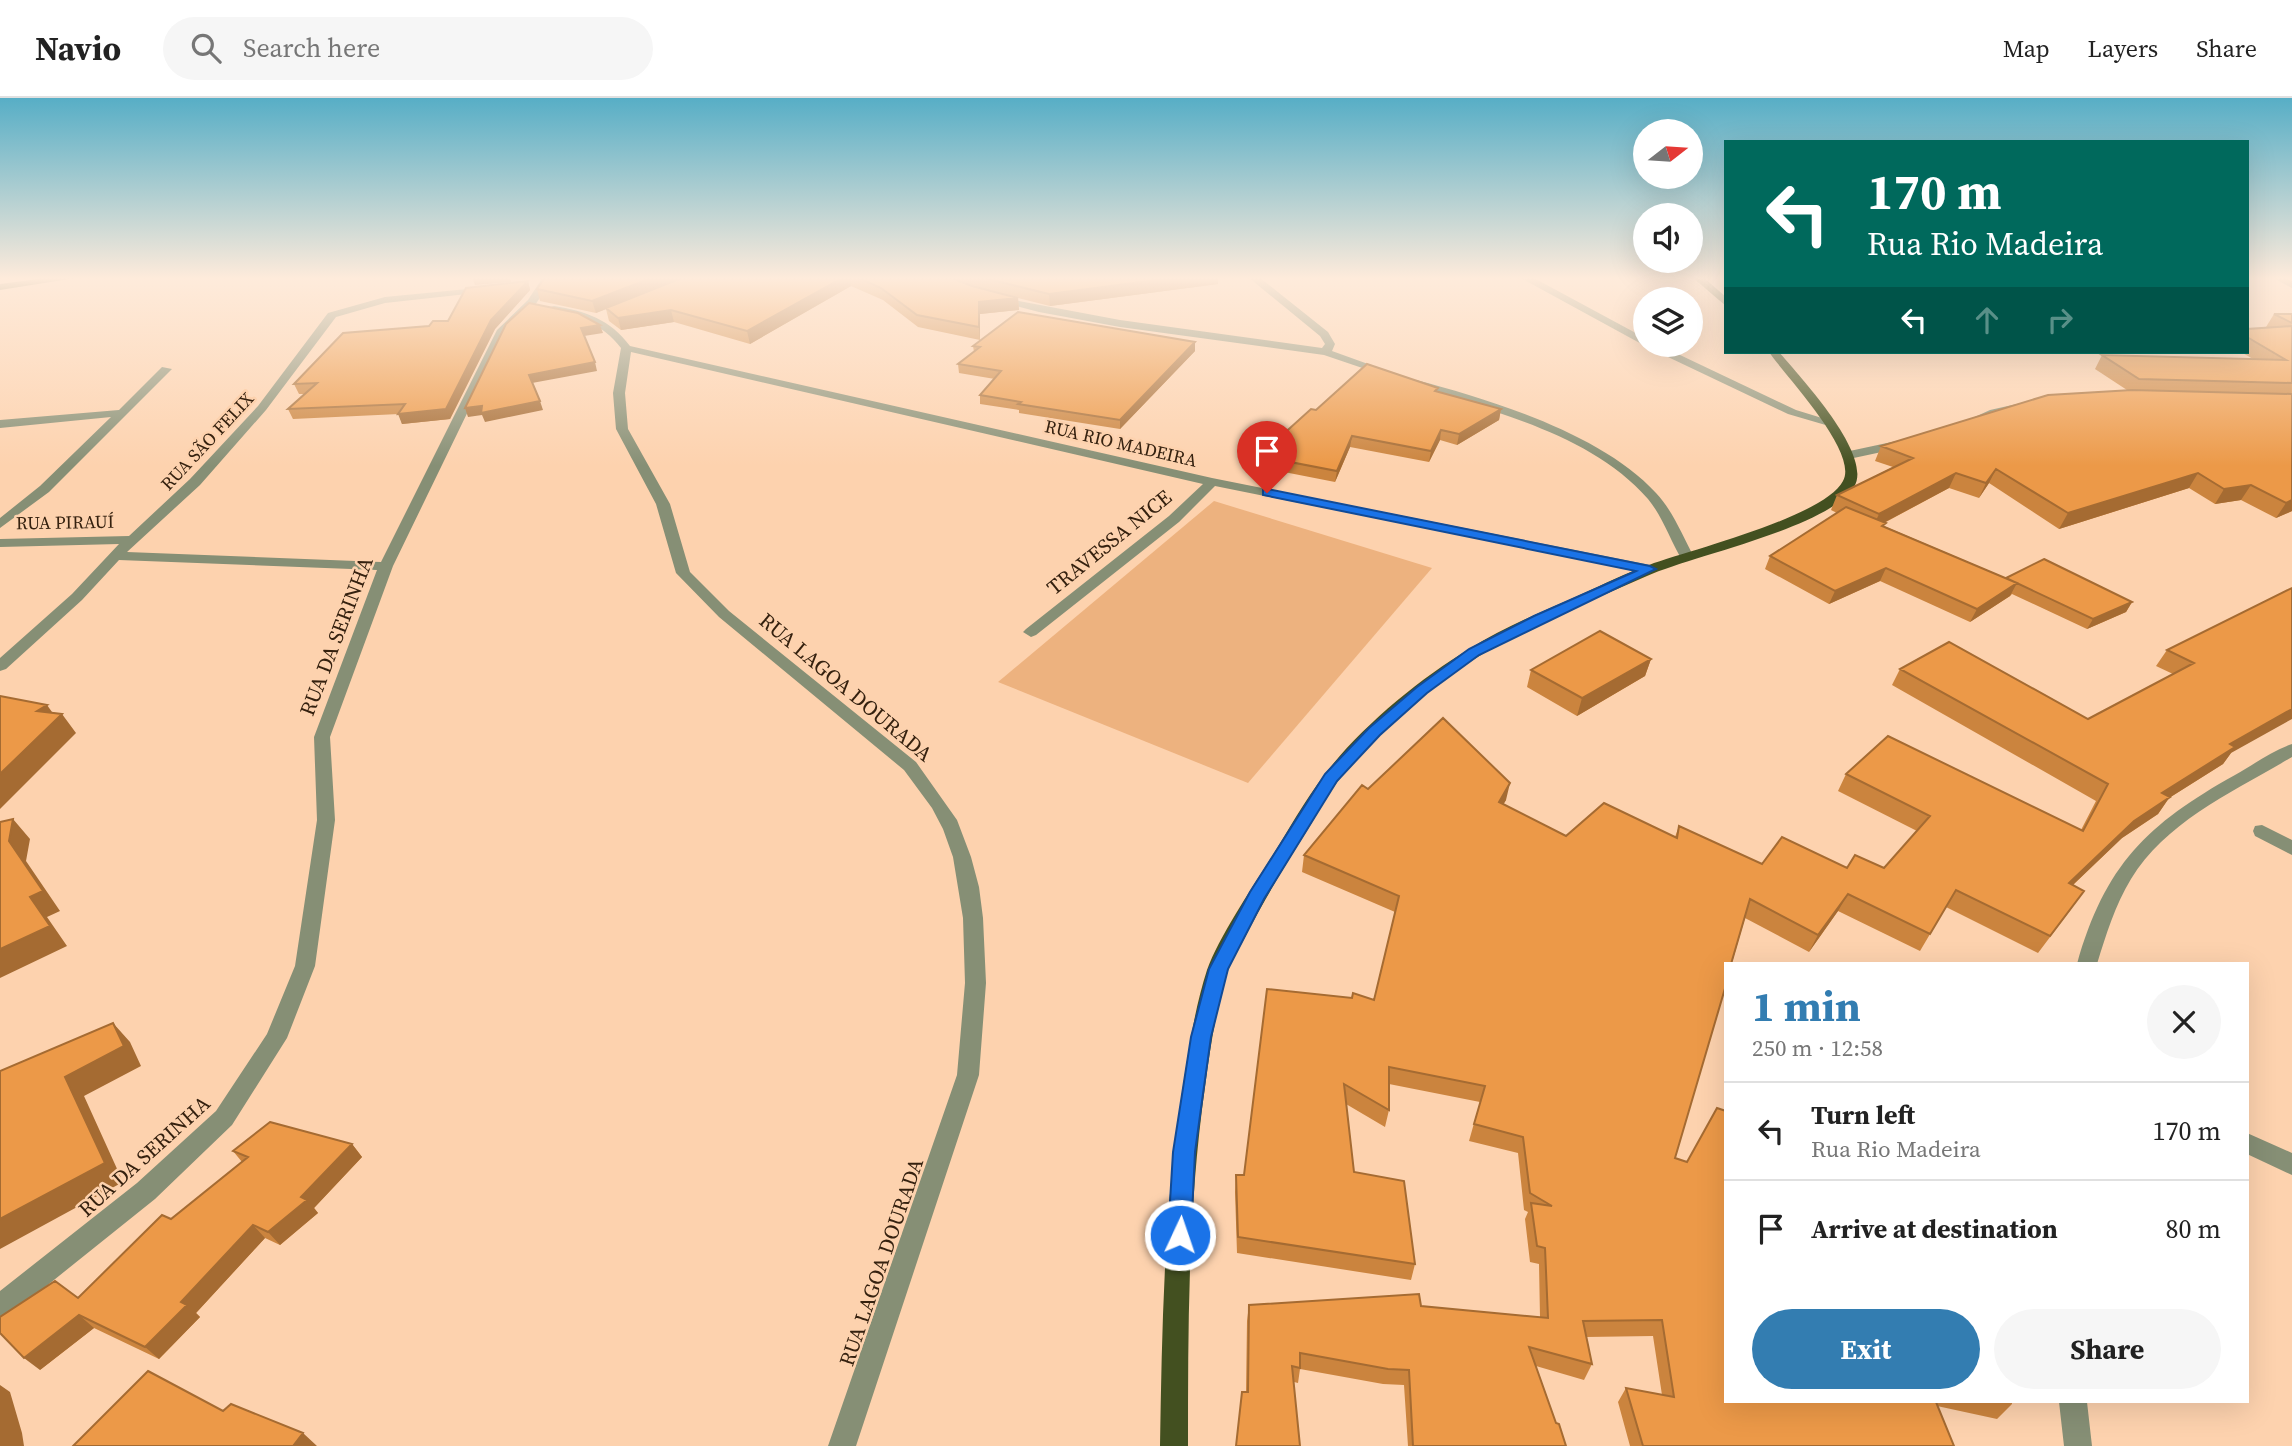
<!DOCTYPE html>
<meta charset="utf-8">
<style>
:root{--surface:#fff;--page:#f6f6f6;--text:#222;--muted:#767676;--line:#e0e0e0;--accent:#337db1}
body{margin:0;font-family:"Source Serif 4",serif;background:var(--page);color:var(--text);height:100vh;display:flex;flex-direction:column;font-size:26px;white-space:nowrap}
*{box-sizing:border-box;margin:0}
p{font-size:23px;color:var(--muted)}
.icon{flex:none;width:38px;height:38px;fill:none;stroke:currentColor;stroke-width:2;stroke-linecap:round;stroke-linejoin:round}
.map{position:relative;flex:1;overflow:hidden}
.drawer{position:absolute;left:1724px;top:864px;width:525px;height:441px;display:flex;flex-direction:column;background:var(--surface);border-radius:0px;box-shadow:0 7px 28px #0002}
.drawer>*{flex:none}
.banner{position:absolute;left:1724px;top:42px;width:525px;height:214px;border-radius:0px;box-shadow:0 7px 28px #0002;background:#00695c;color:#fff;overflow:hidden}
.needle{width:46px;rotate:73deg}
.controls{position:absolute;left:1633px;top:21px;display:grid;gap:14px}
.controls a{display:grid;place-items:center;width:70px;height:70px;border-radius:50%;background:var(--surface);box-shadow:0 7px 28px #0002;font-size:35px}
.pin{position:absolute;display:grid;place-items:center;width:60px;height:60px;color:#fff;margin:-72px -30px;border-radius:50% 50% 50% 0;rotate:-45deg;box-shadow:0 0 7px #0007}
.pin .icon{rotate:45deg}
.me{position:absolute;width:77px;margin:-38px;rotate:3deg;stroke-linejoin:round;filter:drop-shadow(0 0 5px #0008)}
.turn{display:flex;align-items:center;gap:24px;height:147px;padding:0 28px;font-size:32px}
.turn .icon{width:91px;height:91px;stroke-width:2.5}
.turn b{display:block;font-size:49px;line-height:60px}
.lanes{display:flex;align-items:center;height:66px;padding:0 28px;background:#0003;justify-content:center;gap:35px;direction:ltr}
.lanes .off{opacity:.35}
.round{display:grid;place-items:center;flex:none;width:74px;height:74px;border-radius:37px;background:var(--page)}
.head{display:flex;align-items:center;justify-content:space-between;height:119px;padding:0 28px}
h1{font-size:42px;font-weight:700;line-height:52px;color:var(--accent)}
.action{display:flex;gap:14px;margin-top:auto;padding:14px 28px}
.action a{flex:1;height:80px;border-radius:42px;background:var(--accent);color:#fff;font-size:28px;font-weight:700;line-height:80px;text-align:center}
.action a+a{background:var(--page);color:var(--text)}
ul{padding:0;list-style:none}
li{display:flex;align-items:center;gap:21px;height:98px;padding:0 28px;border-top:2px solid var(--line)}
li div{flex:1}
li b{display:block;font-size:26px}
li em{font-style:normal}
header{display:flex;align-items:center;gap:42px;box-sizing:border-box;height:98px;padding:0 35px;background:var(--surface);border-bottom:2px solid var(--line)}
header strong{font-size:33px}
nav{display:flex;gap:38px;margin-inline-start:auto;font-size:24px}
.search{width:490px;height:63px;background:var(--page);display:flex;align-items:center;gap:18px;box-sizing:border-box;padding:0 24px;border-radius:38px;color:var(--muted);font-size:26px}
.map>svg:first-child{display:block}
.green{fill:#edb27f}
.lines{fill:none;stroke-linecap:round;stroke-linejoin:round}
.minor{fill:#868f75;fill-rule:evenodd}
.major{fill:#435020;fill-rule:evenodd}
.wall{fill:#cb843e}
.shaded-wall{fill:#a56b32}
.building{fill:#ec9948;stroke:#a56b32;stroke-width:2}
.route{fill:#1a73e8;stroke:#114b97;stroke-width:2}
.labels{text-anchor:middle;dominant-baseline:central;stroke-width:5;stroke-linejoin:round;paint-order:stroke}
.far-street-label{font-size:18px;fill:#35210f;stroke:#fdd2ae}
.street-label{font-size:21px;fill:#35210f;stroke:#fdd2ae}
</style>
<header>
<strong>Navio</strong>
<div class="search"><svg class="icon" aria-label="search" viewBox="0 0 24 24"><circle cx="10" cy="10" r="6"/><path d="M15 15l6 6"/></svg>Search here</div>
<nav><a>Map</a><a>Layers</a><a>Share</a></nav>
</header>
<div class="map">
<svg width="2292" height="1348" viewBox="0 0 2292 1348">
<rect width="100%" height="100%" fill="#fdd2ae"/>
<!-- green -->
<path class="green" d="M1214,403L1432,470L1248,685L998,584Z"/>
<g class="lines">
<!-- minor -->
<path class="minor" d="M543,179H554L535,207L507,233L393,468L330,639L335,722L315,868L287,940L232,1027L155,1101L9,1218L0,1222V1193L137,1085L216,1013L267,936L295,868L317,722L314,639L377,472L119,462L82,502L6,571L0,573V560L72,496L119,446L0,449V441L129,438L190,381L258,308L328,215L385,199L488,189L490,191L485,194L385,205L336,219L266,312L200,387L127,454L381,464L497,232L528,202Z
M1248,179H1259L1328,234L1335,246L1332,253L1393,275L1383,277L1324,257L1120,229L1039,214L993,202L998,199L1120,222L1322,250L1325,246L1320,238Z
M1519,179H1532L1645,240V247H1659L1796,312L1835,324L1829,328L1788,316L1647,249Z
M2271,179H2284L2292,183V190Z
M554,208C585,213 610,221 630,248L1212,380L1650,467L1657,471L1650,475L1215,388L1179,424L1036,537L1031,539L1023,534L1026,531L1169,418L1203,386L631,254L625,295L628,331L670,406L690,474L729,513L916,664L957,722L971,759L979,789L983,820L986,885L979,977L856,1348H828L957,977L965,885L963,820L953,759L943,731L932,710L904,672L719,519L676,475L656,406L616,331L613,295L621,250C602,225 579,219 550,213V209Z
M162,269L172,271L49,394L0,430V420L40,388L111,319L0,330V322L119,312Z
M1416,282C1492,302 1602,336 1656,395C1673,413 1682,437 1694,459L1687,463L1682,462C1670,442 1663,419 1648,401C1590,335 1492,314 1412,287V283Z
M2030,303L2036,306L2034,308L2006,314L1961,332L1955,328L1990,312Z
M1901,342L1907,346L1905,349L1849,361L1843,357L1845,354Z
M2292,646V659C2235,693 2166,723 2131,781C2115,807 2106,837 2097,866H2077C2105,767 2147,726 2235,677C2253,667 2273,652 2292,646Z
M2262,727L2292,742V757L2255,738L2253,733L2255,728Z
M2247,1035L2292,1055V1077L2247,1056Z
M2059,1304H2087L2092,1348H2064Z"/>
<!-- major -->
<path class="major" d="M53,179H82L0,192V186Z
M1692,179H1703L1726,199V208Z
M1769,254H1779C1800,279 1874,357 1854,389C1828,430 1693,457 1647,478C1591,503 1533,525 1481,557C1429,588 1376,635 1338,683C1325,700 1315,721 1303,739C1282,772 1262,806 1244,841C1239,851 1231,862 1228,873C1216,910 1210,951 1205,989C1188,1108 1188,1228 1188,1348H1160C1162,1228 1164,1107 1183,988C1189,950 1195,909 1207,872C1219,839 1250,793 1269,763C1287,735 1304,703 1325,676C1360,630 1419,581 1469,551C1504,529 1544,513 1582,496C1604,486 1626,475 1649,467C1690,452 1824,419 1843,383C1859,354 1786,279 1769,254Z"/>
</g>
<!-- wall -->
<path class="wall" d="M545,179H949L977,190L950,179H1218V186L1050,208L1018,200L1019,212L980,216V242L918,229L883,202L851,188L750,246L674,224L621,232L609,223L606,211L596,215L540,203L537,191Z
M528,183L530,192L495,231L450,321L402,326L399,316L293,321L288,311L305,296H299L294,286L429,228L448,223Z
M2274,216H2292V413L2276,420L2241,402L2215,406L2189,390L2059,431L1989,385L1979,400L1949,390L1884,425H1886L1884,428L2006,480L2132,504L2126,514L2087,531L2012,496L2010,498L1970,524L1880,483L1829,506L1765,471L1770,458L1837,415L1831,412L1837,397L1893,369L1875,363L1881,348L2127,292L2095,271L2102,257L2253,261L2241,254H2247V231L2267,230L2266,229Z
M1195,244V253L1120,331L1019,315V312L980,306V297L995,281L959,275L958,266L974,254L973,248Z
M1501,311L1499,322L1457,347L1440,342L1429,364L1350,349L1335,384L1258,369L1259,358L1316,312Z
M2292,490L2231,655L2223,666L2169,700L2158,716L2122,740L2073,787L2072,810L2038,855L1946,809L1920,853L1838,813L1809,854L1745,820L1675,1060L1726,1304H2012V1306L1997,1321L1937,1308L1954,1348H1630L1618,1304L1626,1290L1662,1297L1653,1238L1586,1239L1592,1266L1584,1282L1536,1268L1556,1325L1566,1348H1408L1404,1287L1383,1286L1300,1271L1298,1285L1294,1284L1246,1294L1247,1223L1249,1207L1421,1208L1540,1219L1539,1166L1530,1164L1525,1121L1528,1114L1524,1112L1518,1055L1469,1043L1480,1004L1389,986V1012L1385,1029L1346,1006L1354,1074L1415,1166L1411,1182L1237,1155L1235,1094L1236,1077H1244L1352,900L1374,902L1395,814L1302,774L1304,757L1368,691L1506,702L1503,706L1566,738L1675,739L1679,728L1762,766L1884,770L1917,733L1838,693L1846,676L2081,732L2096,703L1892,587L1900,571L2088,621L2173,576L2156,568L2167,552Z
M1651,561L1645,578L1577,618L1527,589L1531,572Z
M352,1046L362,1059L314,1110L318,1115L280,1147L265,1140L196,1215L200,1219L159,1261L94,1230L40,1272L78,1200L171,1121L242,1064L233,1053Z"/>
<!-- shaded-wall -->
<path class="shaded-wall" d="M472,179H510L511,184L475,187Z
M654,179H688L596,215L592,203Z
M844,179H850L851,188L750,246L747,233Z
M1180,179H1218V186L1050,208L1049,196Z
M528,183L530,192L495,231L450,321L402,326L398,316Z
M1018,200L1019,212L980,216V242L979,229V204Z
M671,212L674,224L621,232L618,220Z
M600,227L603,235L584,238L581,230Z
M1195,244V253L1120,331V322Z
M595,264L597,273L532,285L529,277Z
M540,303L543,312L485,324L482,317L468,319L465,310Z
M1501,311L1499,322L1457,347L1459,336Z
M1441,332L1440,342L1429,364L1431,353Z
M1352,338L1350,349L1335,384L1337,373Z
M1996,371L1989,385L1979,400L1986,385Z
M1956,375L1949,390L1872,431L1879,416Z
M2198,375L2189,390L2059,431L2068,415Z
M2251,387L2241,402L2215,406L2224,391Z
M2292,402V413L2276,420L2286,405Z
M1886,470L1880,483L1829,506L1835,493Z
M2017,485L2010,498L1970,524L1977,511Z
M2132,504L2126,514L2087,531L2093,521Z
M1651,561L1645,578L1577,618L1582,600Z
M47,607L57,621L62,616L76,635L0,711V676L37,613Z
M2292,611V621L2231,655L2223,666L2169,700L2158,716L2122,740L2057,802L2069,785L2134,723L2162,695L2230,646Z
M1510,685L1506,702L1495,721L1499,704Z
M13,721L30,741L26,763L60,813L47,819L67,848L0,880V851L30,799L9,743Z
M1848,796L1838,813L1809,854L1818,837Z
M113,925L130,944L141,968L84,998L123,1084L0,1151V1121L65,979Z
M352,1046L362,1059L314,1110L318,1115L280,1147L268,1134Z
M253,1127L265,1140L196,1215L200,1219L159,1261L145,1249L181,1204Z
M79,1217L94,1230L40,1272L24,1260Z
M0,1287L10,1294L22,1335L24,1348H0Z
M303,1335L317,1348H293Z"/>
<!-- building -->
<path class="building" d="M545,179H654L592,203L537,191Z
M684,179H844L747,233L671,212L618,220L606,210Z
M857,179H949L972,188L1018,200L979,204V229L917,217L881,190Z
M980,179H1180L1049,196Z
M528,183L491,222L446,311L398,316L405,306L288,311L317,285L294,286L343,235L429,228L433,223H448L466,190Z
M529,205L578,215L600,227L581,230L595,264L529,277L540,303L481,315L482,308L465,310L506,226Z
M1018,214L1195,244L1120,322L1018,306L1021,304L980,297L1001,273L958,266L980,249L973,248Z
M2274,216H2292V225Z
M2292,228V285L2139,281L2102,257L2286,262L2247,239V231Z
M1367,266L1438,290L1435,293L1501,311L1459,336L1441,332L1431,353L1352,338L1337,373L1259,358L1311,311L1316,312Z
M2132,292L2292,296V402L2286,405L2251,387L2224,391L2198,375L2068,415L1996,371L1986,385L1956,375L1879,416L1837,397L1913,360L1881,348L2048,297Z
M1846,409L1886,425L1882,428L2017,485L1977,511L1886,470L1835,493L1770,458Z
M2044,461L2132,504L2093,521L2006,480Z
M2292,490V611L2230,646L2235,649L2162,695L2170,699L2134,723L2069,785L2084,793L2050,838L1956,792L1930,836L1848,796L1818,837L1750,801L1731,866H1726V887L1675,1060L1687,1064L1717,1010L1726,1013V1304H1936L1954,1348H1643L1626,1290L1674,1299L1662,1222L1583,1223L1592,1266L1529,1249L1556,1325L1559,1326L1566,1348H1413L1409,1272L1388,1271L1300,1255V1270L1292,1268L1300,1348H1236L1242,1294H1248L1249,1207L1419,1196L1421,1208L1548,1220L1545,1150L1537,1148L1531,1105L1552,1108L1530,1095L1523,1039L1474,1026L1485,988L1389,969V1012L1344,986L1354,1074L1404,1083L1415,1166L1238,1139L1236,1077H1244L1267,891L1352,900L1353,895L1374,902L1399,798L1304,757L1362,687L1368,691L1443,620L1510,685L1499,704L1566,738L1604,705L1677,740L1679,728L1762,766L1782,739L1847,770L1855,757L1884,770L1930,718L1846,676L1888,638L2083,733L2108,686L1900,571L1949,544L2088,621L2194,565L2167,552Z
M1600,533L1651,561L1582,600L1531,572Z
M0,598L47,607L37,613L62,616L0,676Z
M13,721L9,743L43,793L30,799L50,828L0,851V724Z
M113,925L124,948L65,979L105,1065L0,1121V973Z
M270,1024L352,1046L301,1099L307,1102L268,1134L253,1127L181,1204L187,1207L145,1249L79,1217L24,1260L0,1235V1219L55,1183L78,1200L162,1117L171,1121L248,1059L233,1053Z
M148,1273L223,1313L231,1306L303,1335L293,1348H73Z"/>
<!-- sky -->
<linearGradient id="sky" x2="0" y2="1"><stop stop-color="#57aec6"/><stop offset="0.49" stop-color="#feebdb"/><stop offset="1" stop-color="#feebdb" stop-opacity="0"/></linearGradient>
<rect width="2292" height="368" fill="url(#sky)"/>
<!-- route -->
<path class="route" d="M1267,391L1650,468L1656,471L1479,557L1427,595L1380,637L1337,683L1264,801L1228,871L1211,939L1202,1003L1195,1054L1191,1137L1188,1144L1180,1147L1171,1144L1168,1137L1173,1054L1191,939L1209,871L1250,794L1325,676L1369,630L1417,589L1469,551L1534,518L1636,473L1263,397V392Z"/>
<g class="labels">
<!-- far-street labels -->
<g class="far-street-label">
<text transform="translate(207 343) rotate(-47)">RUA SÃO FELIX</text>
<text transform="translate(1121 345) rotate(13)">RUA RIO MADEIRA</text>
<text transform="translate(65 424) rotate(-1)">RUA PIRAUÍ</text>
</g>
<!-- street labels -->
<g class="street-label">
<text transform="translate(1109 444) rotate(-39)">TRAVESSA NICE</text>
<text transform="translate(336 538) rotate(-69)">RUA DA SERINHA</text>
<text transform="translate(846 589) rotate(40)">RUA LAGOA DOURADA</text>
<text transform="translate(144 1058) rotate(-42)">RUA DA SERINHA</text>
<text transform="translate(881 1164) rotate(-71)">RUA LAGOA DOURADA</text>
</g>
</g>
</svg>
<div class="controls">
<a><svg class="needle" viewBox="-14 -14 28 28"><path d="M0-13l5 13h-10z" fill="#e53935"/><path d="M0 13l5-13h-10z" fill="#767676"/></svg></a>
<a><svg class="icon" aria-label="sound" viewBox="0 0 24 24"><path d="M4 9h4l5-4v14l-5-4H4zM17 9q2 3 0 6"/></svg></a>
<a><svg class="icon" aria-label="layers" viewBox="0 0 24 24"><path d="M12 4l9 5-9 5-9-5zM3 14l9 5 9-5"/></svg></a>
</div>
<div class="pin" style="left:1267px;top:395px;background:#d93025"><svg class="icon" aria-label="arrive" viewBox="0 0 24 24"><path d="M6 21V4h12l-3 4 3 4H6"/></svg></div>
<svg class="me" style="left:1180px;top:1137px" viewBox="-20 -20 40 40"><circle r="17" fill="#1a73e8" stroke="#fff" stroke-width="3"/><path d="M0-11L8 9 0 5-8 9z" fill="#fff"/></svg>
<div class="banner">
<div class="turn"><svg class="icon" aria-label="left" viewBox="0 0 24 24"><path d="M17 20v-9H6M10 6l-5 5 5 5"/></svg><div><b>170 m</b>Rua Rio Madeira</div></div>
<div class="lanes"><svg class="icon" aria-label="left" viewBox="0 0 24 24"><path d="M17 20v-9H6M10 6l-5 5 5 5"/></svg><svg class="icon off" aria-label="ahead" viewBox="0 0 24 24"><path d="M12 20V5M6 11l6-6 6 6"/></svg><svg class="icon off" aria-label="right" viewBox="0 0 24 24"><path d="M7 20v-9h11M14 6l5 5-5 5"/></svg></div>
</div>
<section class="drawer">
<div class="head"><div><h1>1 min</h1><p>250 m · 12:58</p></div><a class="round"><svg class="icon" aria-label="close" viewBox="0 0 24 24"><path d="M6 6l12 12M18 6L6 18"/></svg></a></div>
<ul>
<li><svg class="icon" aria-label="left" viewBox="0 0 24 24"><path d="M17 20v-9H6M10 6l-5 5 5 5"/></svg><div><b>Turn left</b><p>Rua Rio Madeira</p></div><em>170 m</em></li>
<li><svg class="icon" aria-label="arrive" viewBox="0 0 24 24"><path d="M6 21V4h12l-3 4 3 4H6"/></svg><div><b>Arrive at destination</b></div><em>80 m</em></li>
</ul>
<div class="action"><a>Exit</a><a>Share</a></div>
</section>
</div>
